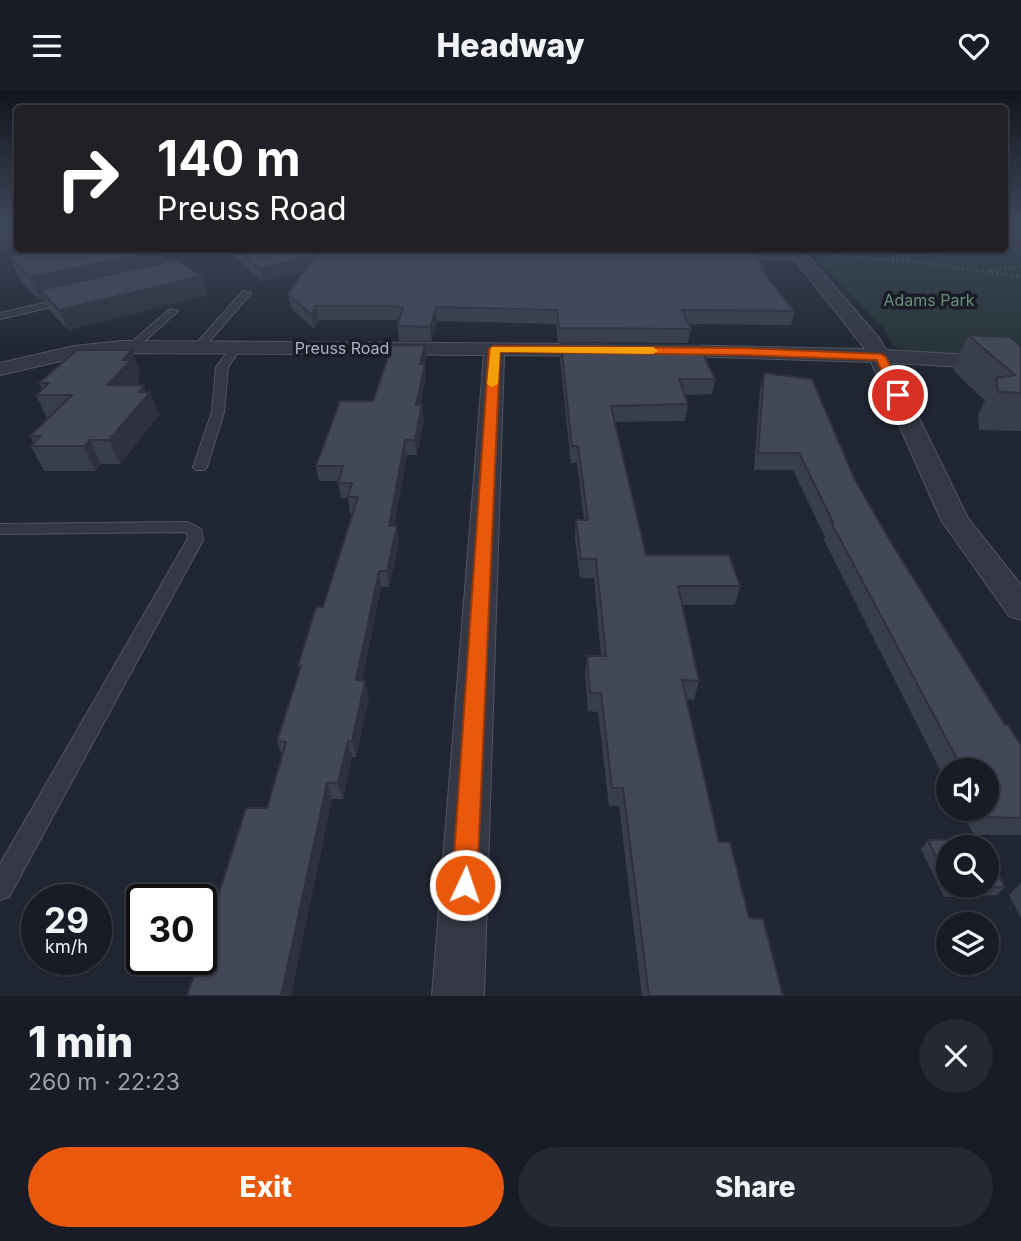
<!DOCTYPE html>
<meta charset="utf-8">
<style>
:root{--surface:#191c26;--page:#262932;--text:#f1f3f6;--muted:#9fa1a7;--line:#373a43;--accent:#ea580c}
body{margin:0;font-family:Inter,sans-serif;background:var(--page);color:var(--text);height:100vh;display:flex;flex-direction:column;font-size:26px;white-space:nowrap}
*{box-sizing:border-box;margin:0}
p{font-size:23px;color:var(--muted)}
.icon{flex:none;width:38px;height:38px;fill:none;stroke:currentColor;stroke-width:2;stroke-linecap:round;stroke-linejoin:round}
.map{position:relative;height:905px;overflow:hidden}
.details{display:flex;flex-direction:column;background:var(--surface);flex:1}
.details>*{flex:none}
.banner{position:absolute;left:14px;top:14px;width:994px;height:147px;border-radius:7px;box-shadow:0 2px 5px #0004,0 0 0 2px var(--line);background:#202124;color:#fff;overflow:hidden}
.tools{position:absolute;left:936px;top:667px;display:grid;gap:14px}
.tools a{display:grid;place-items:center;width:63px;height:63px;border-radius:50%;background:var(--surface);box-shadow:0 2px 5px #0004,0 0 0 2px var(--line);font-size:35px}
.speed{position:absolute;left:21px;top:793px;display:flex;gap:14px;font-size:35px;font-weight:700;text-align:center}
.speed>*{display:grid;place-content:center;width:91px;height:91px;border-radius:50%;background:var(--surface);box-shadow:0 2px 5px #0004,0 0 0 2px var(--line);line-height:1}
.speed small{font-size:18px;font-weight:400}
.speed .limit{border:4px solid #111;border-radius:10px;background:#fff;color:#111}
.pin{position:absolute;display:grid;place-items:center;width:60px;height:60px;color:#fff;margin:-30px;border:4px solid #fff;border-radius:50%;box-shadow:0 2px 7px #0007}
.me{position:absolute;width:77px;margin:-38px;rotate:3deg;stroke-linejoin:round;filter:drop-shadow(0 0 5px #0008)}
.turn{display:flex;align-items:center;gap:24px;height:147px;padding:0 28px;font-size:32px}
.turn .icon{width:91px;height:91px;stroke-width:2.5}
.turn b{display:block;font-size:49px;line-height:60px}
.round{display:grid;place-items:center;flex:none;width:74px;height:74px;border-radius:37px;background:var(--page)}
.head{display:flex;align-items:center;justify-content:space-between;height:119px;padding:0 28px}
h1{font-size:42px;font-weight:800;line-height:52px}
.primary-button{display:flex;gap:14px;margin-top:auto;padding:14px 28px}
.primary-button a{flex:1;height:80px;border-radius:42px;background:var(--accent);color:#fff;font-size:28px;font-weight:800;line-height:80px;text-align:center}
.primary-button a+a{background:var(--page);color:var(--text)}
header{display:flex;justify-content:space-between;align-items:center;height:91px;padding:0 28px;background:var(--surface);font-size:32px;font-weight:800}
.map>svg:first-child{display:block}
.green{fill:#273538}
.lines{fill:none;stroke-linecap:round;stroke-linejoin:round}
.service-casing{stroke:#515562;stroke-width:2}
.minor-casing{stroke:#515562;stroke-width:2}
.path{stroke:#445056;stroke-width:2.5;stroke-dasharray:2.5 2.5;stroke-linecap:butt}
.service{fill:#343844;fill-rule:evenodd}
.minor{fill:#343844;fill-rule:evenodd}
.wall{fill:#393e4c}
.shaded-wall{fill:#2e323e}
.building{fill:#424858;stroke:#2e323e;stroke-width:2}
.route{fill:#ea580c;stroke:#983908;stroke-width:2}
.slow{fill:#f59e0b}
.labels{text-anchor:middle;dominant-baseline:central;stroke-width:7;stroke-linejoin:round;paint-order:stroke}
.far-park-label{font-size:16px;fill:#688f78;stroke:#1a1d28}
.far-street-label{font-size:16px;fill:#aeb2c1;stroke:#1a1d28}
</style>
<header><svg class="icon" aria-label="menu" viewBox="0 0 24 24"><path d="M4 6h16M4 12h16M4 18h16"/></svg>Headway<svg class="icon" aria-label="heart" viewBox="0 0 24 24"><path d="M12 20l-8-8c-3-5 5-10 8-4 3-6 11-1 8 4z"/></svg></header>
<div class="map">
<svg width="1021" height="905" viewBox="0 0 1021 905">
<rect width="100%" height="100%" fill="#212633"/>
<!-- green -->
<path class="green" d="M1005,132H1021V265L919,262L895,256L883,237L806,158H1004Z"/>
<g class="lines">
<defs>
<path id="service" d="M0,137H18V141H0Z
M243,200L251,202L202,259H194V255Z
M66,207L71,210L69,212L0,228V222Z
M170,218L178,220L136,258H128V254Z
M232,255L241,257L228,276L224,321L207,376L205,379H195L193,376L212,321L216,276Z
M187,431L201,438L203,449L9,806L0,809V773L187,449L188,443L184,441L0,443V433Z"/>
<path id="minor" d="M714,158H802L879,247L886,259L1021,267V279L892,272L968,427L1021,494V529L1009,525L941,429L871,271L656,264L653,260L656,256L663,254L865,258L794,168L709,166L706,163Z
M122,250L600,253L607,255L610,259L607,263L600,265L504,264L484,905H432L484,264L122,262L74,267L0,284V272L74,255Z"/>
</defs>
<!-- service casing -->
<use href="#service" class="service-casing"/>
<!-- minor casing -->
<use href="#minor" class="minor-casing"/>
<!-- path -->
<path class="path" d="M832,165L904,169L1021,186
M891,166L953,161
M989,180L1021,175"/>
<!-- service -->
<use href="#service" class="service"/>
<!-- minor -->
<use href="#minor" class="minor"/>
</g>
<!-- wall -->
<path class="wall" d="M0,132H18V134L11,135Z
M226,158H751L764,175L763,179L794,220L791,234L688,233L691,238L688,252L558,251L556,233L437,230L431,250H399L397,235L399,230L396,229H319L314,238L291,217L288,203L304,180L262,190Z
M10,166L166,171L202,185L207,204L68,239L49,219L45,209L40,210L20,190Z
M968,244L1021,255V340L979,339L978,324L985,310L953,279Z
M561,253L715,288L712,303L684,304L688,313L685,330L615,331L646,464L740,495L735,514H682L699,590L694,609L686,608L719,751L749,827L783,905H642L619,715H609L598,621L588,620L585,584L587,565H601L594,487H580L575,447L576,429H584L577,372H571L560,268Z
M425,254L426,267L425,273L426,286L420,314L424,328L417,364H407L394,435L399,451L389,496H381L362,590H365L369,606L356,666H352L343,708H332L267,717L282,664L277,650L299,580L298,575L323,516L353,422H350L348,407H341L338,392L339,390H319L316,375L373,310Z
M140,281L137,285L139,291L137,294L147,301H150L159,324L120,373H101L95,380H44L31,355L34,352L30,345L49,327H47L36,304L42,299L39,292Z
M764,282L854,387L892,453L1005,634L1021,654V744H974L960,718H987V679H948V695L824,449L825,446L793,379H754L760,298Z
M928,749L948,756V794L1005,796L997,804L944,806L921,758Z
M1021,792V827L1009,804Z"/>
<!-- shaded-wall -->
<path class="shaded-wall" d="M8,132H10L18,149V152L0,162V136Z
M163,159L170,182L40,199L45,209L40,210L30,186Z
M315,164L317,177L262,190L259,178Z
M202,185L207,204L68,239L59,219Z
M316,215L319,229L314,238L311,224Z
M436,216L437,230L431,250L430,236Z
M425,254L426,267L421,286L420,273Z
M132,259L140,281L137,285L139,291L116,317L107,294L123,269Z
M425,273L426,286L417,328L416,314Z
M144,294L148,304L150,301L159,324L120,373L109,349L139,301Z
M422,314L424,328L417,364L415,349Z
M90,349L101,373L95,380L84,355Z
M405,349L407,364L391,451L389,435Z
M397,435L399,451L389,496L387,480Z
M379,480L381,496L359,606L356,589Z
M365,590L369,606L356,666L352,650Z
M348,650L352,666L343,708L338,692Z
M327,692L332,708L291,905H281Z"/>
<!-- building -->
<path class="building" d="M0,132H8L0,136Z
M54,158H160L163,159L30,186L10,166Z
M236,158H751L764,175H759L794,220L682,219L691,238L559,237L557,219L436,216L430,236L397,235L403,217L394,215H316L311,224L288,203L315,164L259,178Z
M176,169L202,185L59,219L40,199Z
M968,244L1010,246L1021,255V302L998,301L996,287L1015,284Z
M561,253L699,254L715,288H679L688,313L611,315L646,464H729L740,495H678L699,590L682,589L719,751H730L749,827L763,828L783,905H649L623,697H612L601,602H590L587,565H606L596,468H581L576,429H588L578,355H572Z
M392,254H425L420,273H425L416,314H422L415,349H405L389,435H397L387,480H379L356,589L365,590L352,650H348L338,692H327L281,905H187L199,868H201V859L246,717H267L286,651L277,650L301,575H298L316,516H323L358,406H348L352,392H338L343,375H316L340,310H373Z
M77,259H132L123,269H131L107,294H144L139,301H150L109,349H90L84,355H31L41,345H30L72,304H36L49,292H39Z
M764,282L812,288L854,387L892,453L1005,634H1008L1021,654V727L989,726L984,718H987V679H963L831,431H833L799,362H758Z
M980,748L984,756H948V790L928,749Z
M987,762L1005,796L952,797L951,794H987Z"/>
<!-- sky -->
<linearGradient id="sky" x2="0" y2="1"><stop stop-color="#12151c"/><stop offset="0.51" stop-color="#3d475b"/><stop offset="1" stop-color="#3d475b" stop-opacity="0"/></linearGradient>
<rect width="1021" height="259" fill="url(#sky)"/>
<!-- route -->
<path class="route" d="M494,255L743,257L881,263L886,266L904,304L893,307L877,269L743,264L500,261L477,794L474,803L465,807L456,803L452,794L489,258Z"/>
<!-- slow -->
<path class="slow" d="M491,256H653L658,260L653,263L500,261L498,293L492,296L487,293Z"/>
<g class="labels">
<!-- far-park labels -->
<g class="far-park-label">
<text x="929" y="209">Adams Park</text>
</g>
<!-- far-street labels -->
<g class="far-street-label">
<text x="342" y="257">Preuss Road</text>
</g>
</g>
</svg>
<div class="tools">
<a><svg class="icon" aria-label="sound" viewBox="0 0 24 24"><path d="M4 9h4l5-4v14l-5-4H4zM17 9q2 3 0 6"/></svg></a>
<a><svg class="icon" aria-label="search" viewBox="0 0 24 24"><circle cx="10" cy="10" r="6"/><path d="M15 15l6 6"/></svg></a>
<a><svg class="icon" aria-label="layers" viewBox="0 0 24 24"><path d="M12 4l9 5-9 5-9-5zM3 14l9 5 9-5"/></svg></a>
</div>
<div class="speed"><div>29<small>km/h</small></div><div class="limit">30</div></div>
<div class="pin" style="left:898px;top:304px;background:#d93025"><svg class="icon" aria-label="arrive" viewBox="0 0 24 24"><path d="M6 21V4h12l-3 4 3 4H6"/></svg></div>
<svg class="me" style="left:465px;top:794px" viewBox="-20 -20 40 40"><circle r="17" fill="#ea580c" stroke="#fff" stroke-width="3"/><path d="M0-11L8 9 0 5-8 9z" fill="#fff"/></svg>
<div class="banner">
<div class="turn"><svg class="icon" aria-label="right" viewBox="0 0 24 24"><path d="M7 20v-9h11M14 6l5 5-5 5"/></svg><div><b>140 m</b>Preuss Road</div></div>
</div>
</div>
<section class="details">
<div class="head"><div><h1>1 min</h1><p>260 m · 22:23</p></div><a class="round"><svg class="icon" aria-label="close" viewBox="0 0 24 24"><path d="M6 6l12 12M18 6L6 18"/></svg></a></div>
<div class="primary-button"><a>Exit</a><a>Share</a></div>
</section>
